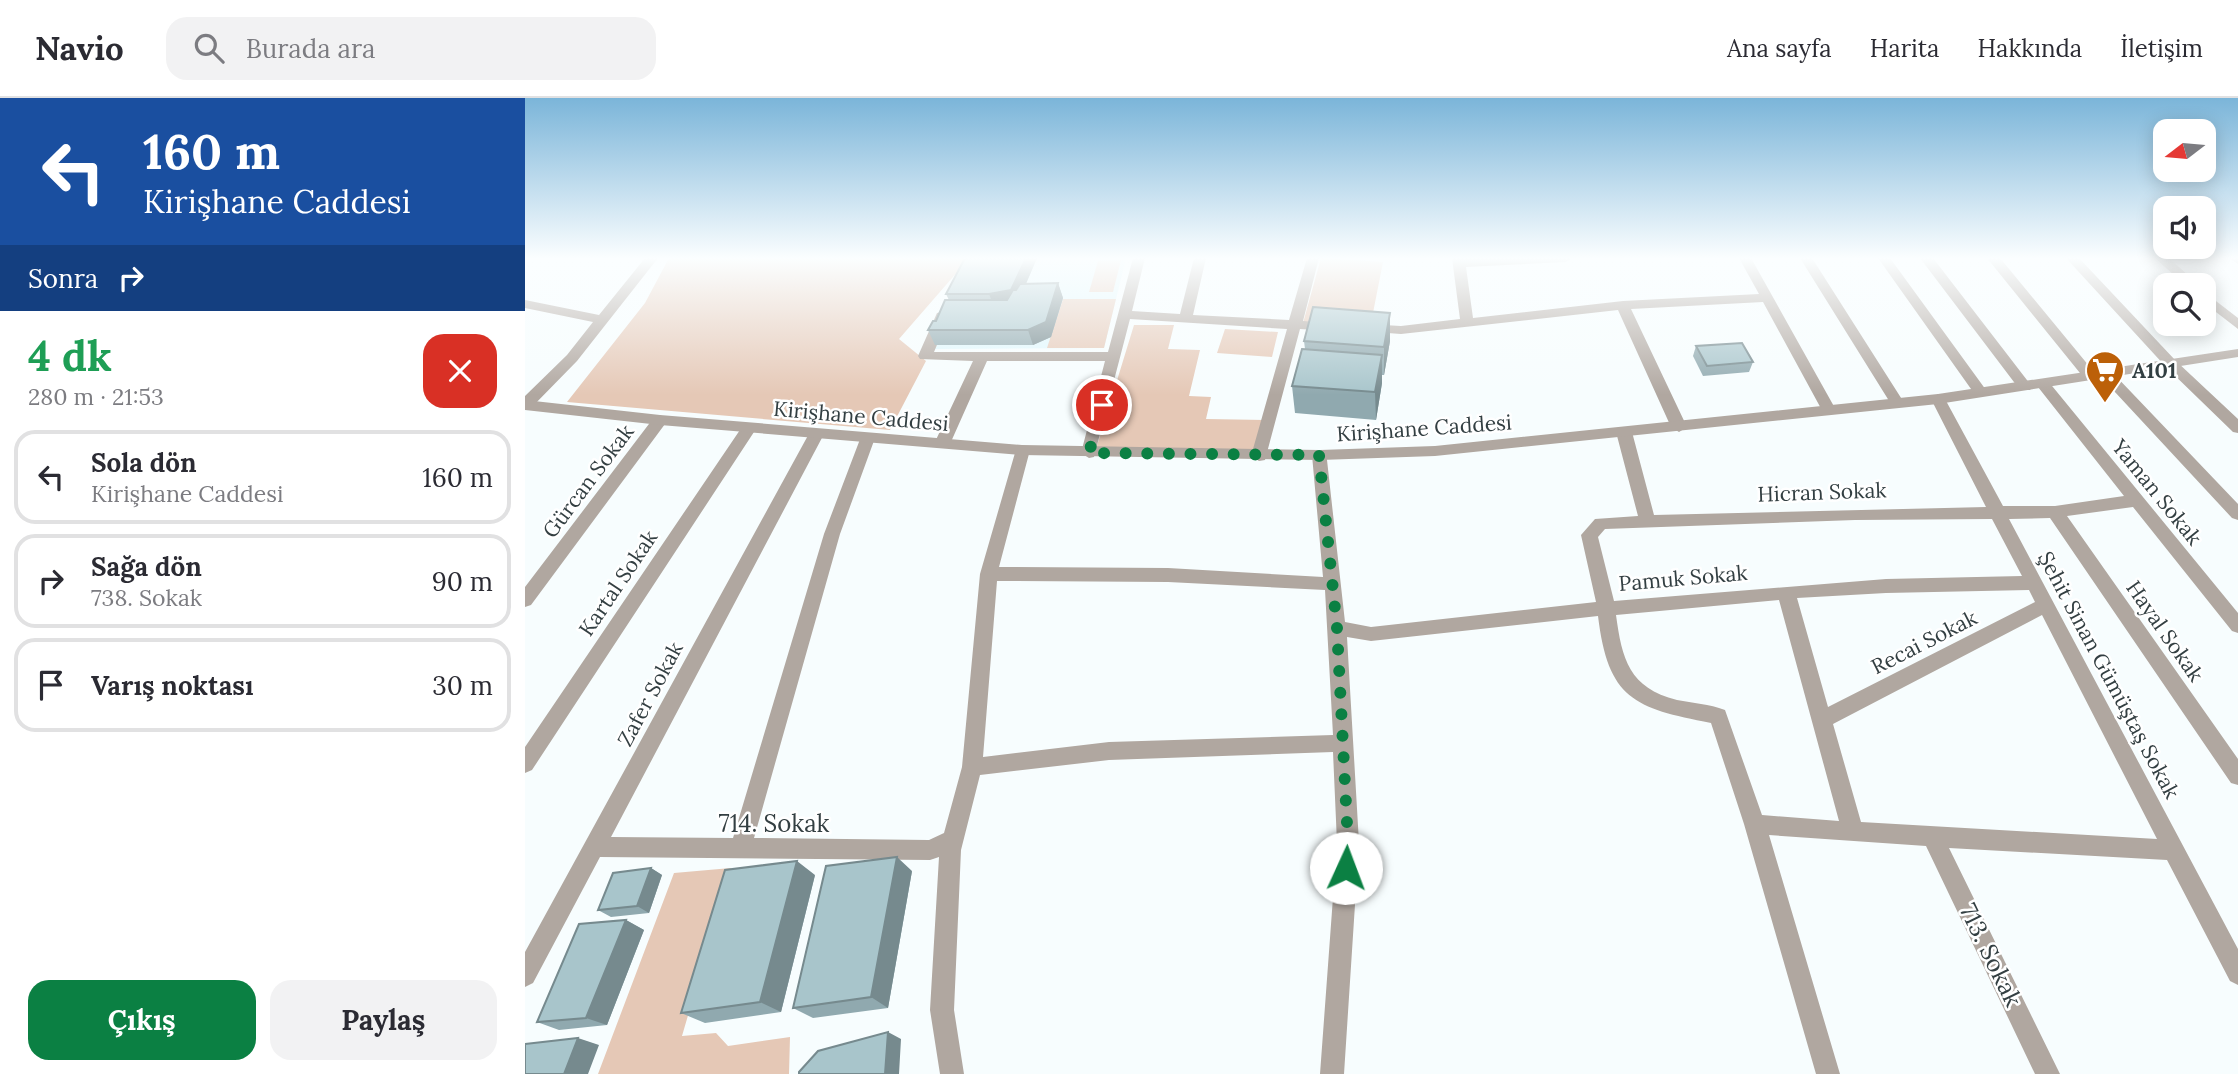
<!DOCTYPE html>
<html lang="tr">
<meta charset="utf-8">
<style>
:root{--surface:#fff;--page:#f2f2f3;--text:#2b2b33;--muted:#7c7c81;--line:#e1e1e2;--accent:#0b8043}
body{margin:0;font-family:Lora,serif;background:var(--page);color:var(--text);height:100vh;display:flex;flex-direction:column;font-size:26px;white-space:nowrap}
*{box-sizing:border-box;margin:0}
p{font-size:23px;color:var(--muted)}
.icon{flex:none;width:38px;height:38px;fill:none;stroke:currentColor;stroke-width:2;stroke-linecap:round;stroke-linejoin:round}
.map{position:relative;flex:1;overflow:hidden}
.side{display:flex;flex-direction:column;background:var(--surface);width:525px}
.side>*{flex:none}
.hud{background:#1a4fa0;color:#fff;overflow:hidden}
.needle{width:46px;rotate:254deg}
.fabs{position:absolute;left:1628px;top:21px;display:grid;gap:14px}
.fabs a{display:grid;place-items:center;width:63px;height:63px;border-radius:14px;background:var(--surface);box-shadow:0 4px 18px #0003;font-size:35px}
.pin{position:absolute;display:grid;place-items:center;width:60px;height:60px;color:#fff;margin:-30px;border:4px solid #fff;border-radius:50%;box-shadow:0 2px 7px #0007}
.me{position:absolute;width:77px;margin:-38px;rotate:2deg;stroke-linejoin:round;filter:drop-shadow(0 0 5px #0008)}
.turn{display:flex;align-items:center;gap:24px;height:147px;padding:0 28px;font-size:32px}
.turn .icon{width:91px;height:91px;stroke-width:2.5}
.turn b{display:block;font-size:49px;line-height:60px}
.then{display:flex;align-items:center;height:66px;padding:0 28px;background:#0003;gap:14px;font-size:26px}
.round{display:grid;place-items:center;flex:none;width:74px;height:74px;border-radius:21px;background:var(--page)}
.headline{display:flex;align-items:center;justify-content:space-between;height:119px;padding:0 28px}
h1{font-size:42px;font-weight:700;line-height:52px;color:#1e9e55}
.cta{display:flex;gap:14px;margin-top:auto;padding:14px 28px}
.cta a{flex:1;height:80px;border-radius:21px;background:var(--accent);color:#fff;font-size:28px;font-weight:700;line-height:80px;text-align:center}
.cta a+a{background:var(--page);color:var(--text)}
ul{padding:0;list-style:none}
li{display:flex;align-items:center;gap:21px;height:94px;margin:0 14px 10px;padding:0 14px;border:4px solid var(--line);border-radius:21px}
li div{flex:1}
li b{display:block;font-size:26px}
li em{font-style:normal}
header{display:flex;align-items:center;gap:42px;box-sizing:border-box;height:98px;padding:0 35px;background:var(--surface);border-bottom:2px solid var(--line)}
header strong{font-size:33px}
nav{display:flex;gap:38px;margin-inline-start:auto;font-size:24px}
.search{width:490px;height:63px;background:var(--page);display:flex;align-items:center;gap:18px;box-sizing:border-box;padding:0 24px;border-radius:21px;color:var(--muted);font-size:26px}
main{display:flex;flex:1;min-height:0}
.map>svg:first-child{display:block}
.built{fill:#e0f7fc}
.green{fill:#e5c8b6}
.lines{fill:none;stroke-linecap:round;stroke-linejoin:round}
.minor{fill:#b0a7a0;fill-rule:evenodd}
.tertiary{fill:#b0a7a0;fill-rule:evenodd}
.wall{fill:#90a9af}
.shaded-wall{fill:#768a8e}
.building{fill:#a8c5cb;stroke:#768a8e;stroke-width:2}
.route{stroke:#0b8043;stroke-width:12;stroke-dasharray:0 21.6}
.labels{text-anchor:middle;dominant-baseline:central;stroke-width:5;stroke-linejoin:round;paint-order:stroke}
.poi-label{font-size:21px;font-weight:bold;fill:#333f42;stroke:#fff;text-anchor:start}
.street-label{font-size:21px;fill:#333f42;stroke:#fff}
.near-street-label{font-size:24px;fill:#333f42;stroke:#fff}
</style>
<header>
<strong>Navio</strong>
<div class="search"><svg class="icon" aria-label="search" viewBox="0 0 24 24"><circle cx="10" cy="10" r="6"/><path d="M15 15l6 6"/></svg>Burada ara</div>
<nav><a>Ana sayfa</a><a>Harita</a><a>Hakkında</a><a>İletişim</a></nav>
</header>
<main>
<section class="side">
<div class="hud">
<div class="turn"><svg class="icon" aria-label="left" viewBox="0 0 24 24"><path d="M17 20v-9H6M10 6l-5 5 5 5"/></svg><div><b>160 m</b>Kirişhane Caddesi</div></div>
<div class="then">Sonra<svg class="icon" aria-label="right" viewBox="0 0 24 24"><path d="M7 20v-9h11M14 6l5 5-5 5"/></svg></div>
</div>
<div class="headline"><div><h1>4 dk</h1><p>280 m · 21:53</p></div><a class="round" style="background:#d93025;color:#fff"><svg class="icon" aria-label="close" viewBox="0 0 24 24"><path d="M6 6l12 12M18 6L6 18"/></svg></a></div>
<ul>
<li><svg class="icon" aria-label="left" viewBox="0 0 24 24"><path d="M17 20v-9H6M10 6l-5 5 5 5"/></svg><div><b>Sola dön</b><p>Kirişhane Caddesi</p></div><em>160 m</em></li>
<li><svg class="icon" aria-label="right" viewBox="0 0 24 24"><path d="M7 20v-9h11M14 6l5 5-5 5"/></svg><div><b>Sağa dön</b><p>738. Sokak</p></div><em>90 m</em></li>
<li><svg class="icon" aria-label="arrive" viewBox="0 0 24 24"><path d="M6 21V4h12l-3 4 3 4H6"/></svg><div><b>Varış noktası</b></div><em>30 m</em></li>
</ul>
<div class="cta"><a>Çıkış</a><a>Paylaş</a></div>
</section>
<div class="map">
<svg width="1713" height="976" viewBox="0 0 1713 976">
<rect width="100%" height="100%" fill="#f7fdfe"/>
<!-- built -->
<path class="built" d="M453,160H601L579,250L409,251Z"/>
<!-- green -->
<path class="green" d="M144,160H449L434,172L374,241L401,263L365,332L42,304L120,205Z
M796,160L858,164L845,230L778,225Z
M596,162L588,194H564L573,163Z
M538,201H591L579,250H522Z
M609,227H649L643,251L675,252L664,298L686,299L681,321L740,322L735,354L571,351Z
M700,231L753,234L747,259L692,255Z
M206,770L157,938L191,935L203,948L265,939L264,976H73L149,775Z"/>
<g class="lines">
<!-- minor -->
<path class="minor" d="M120,160H133L52,263L5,311L0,312V298L42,257L68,224L0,210V202L74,217Z
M608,160H620L607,213L655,216L669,160H681L668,217L764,222L782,160H794L778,223L806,225L813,229L806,233L775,231L740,362L734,363L726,358L762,231L605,221L569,359L564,360L556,355L580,263H462L425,346L422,350H412L409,346L448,263L395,261L393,258L412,215L417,214L424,218L409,254H583Z
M927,160H1047L1041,164L941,169L948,220L1098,203L1234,196L1214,160H1226L1311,312L1304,317L1299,316L1238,204L1106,211L1162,329L1154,334L1146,329L1093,212L876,236L836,233V227L841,226L876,228L935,221Z
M1275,160H1287L1378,303L1376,306H1366Z
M1353,160H1365L1461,292L1463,295L1461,298H1451Z
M1395,160H1408L1505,286L1507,289L1505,292H1495Z
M1462,160H1475L1569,274L1571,277L1569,280H1559Z
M1541,160H1554L1651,263L1713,321V335L1708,334L1641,269Z
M1630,160H1644L1674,187H1660Z
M1704,160H1713V166Z
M1678,193L1713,220V231L1678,204Z
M1581,271L1586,273L1713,406V422L1707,420L1576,279L1574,276L1576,273Z
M1518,281L1523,283L1713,515V535L1707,533L1608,409L1542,418L1713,661V687L1706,685L1525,420L1484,421L1713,851V887L1705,883L1642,762L1424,750L1535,976H1510L1401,748L1244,737L1315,976H1291L1219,726L1186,625C1109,610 1083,601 1073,518L846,543L822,539L834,745L819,976H795L812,745L808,654L584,662L455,677L436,752L429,912L439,976H415L405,912L414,759L405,762L75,759L8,885L0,889V854L286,332L291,331L299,336L86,739L208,740L299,436L337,336H347L350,340L315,436L229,740L404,742L419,735L437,669L455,476L492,348H502L505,352L474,469L643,470L798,479L787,357L789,353H801L820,524L846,529L1071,504L1056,437L1070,421L1113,418L1091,334L1099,329L1107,334L1129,417L1461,409L1406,301L1413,296L1420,301L1478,408H1530L1599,398L1513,289L1511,286ZM1467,421L1497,478L1361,481L1089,503L1073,439L1080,431L1330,422ZM472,483L643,484L800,492L808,637L584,644L458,659ZM1504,492L1510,504L1303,609L1272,500L1361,495ZM1254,502L1314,723L1237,717L1200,612C1184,606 1168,605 1152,602C1104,590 1097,561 1091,517ZM1517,517L1632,741L1336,724L1308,626Z
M135,317L143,322L140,326L6,507L0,509V489L130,318Z
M224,325L229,326L232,330L229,334L7,672L0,675V649L219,326Z"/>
<!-- tertiary -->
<path class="tertiary" d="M1713,251V259L1413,306L910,358L795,362L497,357L135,327L0,312V302L135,317L497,347L795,352L910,348L1413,296Z"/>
</g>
<!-- wall -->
<path class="wall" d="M440,160H512L501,186L533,185L538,200L526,239L508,247H410L403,232L411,223L424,202L421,196Z
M865,215V243L859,277H857V285L851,322L770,315L767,288L780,251L779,243Z
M1171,248L1228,264L1224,274L1178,278L1168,258Z
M126,770L137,777L124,815L86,819L73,812Z
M387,773L363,910L288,920L268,910Z
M290,777L256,914L180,925L156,915Z
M101,822L119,832L82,927L34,932L12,924Z"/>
<!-- shaded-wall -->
<path class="shaded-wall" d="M501,160H512L492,206L470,211L464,196Z
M533,185L538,200L526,239L508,247L503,232Z
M865,215V243L859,277V249Z
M857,257V285L851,322L850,294Z
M372,759L387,773L363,910L346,899Z
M272,763L290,777L256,914L235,904Z
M126,770L137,777L124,815L112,808Z
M101,822L119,832L82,927L61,920Z
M363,934L376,941L374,976H360Z
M53,940L74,947L63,976H39Z"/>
<!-- building -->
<path class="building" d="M440,160H501L486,192L464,196H421Z
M533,185L521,224L503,232H403L408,223H411L420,202H482L488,192H491L495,186Z
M788,209L865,215L859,249L779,243Z
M1217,245L1228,264L1182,268L1171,248Z
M777,251L857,257L850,294L767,288Z
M372,759L346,899L268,910L301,768Z
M272,763L235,904L156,915L200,772Z
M126,770L112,808L73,812L88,775Z
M101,822L61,920L12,924L54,826Z
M363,934L360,976H274V974L293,953Z
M53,940L39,976H0V946Z"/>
<!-- sky -->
<linearGradient id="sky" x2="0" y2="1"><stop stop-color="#7bb5d9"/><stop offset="0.54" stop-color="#fbfeff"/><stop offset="1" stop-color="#fbfeff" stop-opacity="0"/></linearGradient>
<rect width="1713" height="297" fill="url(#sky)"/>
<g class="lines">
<!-- route -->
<path class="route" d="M577,307L564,355L794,357L812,530L823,745L821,770"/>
</g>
<!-- icons -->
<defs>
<symbol id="supermarket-pin" viewBox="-11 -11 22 30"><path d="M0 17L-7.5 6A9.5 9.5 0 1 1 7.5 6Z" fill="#bc6008" stroke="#fff"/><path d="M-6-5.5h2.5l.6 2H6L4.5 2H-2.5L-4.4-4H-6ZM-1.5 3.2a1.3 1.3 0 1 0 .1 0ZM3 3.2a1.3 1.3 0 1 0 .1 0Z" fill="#fff"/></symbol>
</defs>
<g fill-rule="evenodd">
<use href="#supermarket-pin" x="1558" y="250" width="44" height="60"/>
</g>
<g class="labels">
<!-- poi labels -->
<g class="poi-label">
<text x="1607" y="272">A101</text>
</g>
<!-- street labels -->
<g class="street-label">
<text transform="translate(336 318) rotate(5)">Kirişhane Caddesi</text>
<text transform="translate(899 330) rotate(-4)">Kirişhane Caddesi</text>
<text transform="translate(63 383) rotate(-53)">Gürcan Sokak</text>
<text transform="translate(1297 394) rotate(-2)">Hicran Sokak</text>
<text transform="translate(1632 394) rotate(51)">Yaman Sokak</text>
<text transform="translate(1158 480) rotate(-5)">Pamuk Sokak</text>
<text transform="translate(93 485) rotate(-56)">Kartal Sokak</text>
<text transform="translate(1640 533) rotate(55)">Hayal Sokak</text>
<text transform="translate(1399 544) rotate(-27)">Recai Sokak</text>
<text transform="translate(1584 577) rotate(62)">Şehit Sinan Gümüştaş Sokak</text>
<text transform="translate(125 596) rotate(-62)">Zafer Sokak</text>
</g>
<!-- near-street labels -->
<g class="near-street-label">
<text x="249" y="725">714. Sokak</text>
<text transform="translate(1466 857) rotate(64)">713. Sokak</text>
</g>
</g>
</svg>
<div class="fabs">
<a><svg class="needle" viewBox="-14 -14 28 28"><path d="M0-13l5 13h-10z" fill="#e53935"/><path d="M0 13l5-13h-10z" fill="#7c7c81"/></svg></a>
<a><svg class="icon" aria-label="sound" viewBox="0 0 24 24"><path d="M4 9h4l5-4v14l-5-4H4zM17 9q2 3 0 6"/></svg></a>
<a><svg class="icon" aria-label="search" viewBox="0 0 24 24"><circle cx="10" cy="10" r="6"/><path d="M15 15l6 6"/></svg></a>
</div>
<div class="pin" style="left:577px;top:307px;background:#d93025"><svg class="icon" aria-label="arrive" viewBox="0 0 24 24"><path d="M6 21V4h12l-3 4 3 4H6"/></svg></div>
<svg class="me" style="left:821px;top:770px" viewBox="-20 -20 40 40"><circle r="19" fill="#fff"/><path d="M0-13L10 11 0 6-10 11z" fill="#0b8043"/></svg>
</div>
</main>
